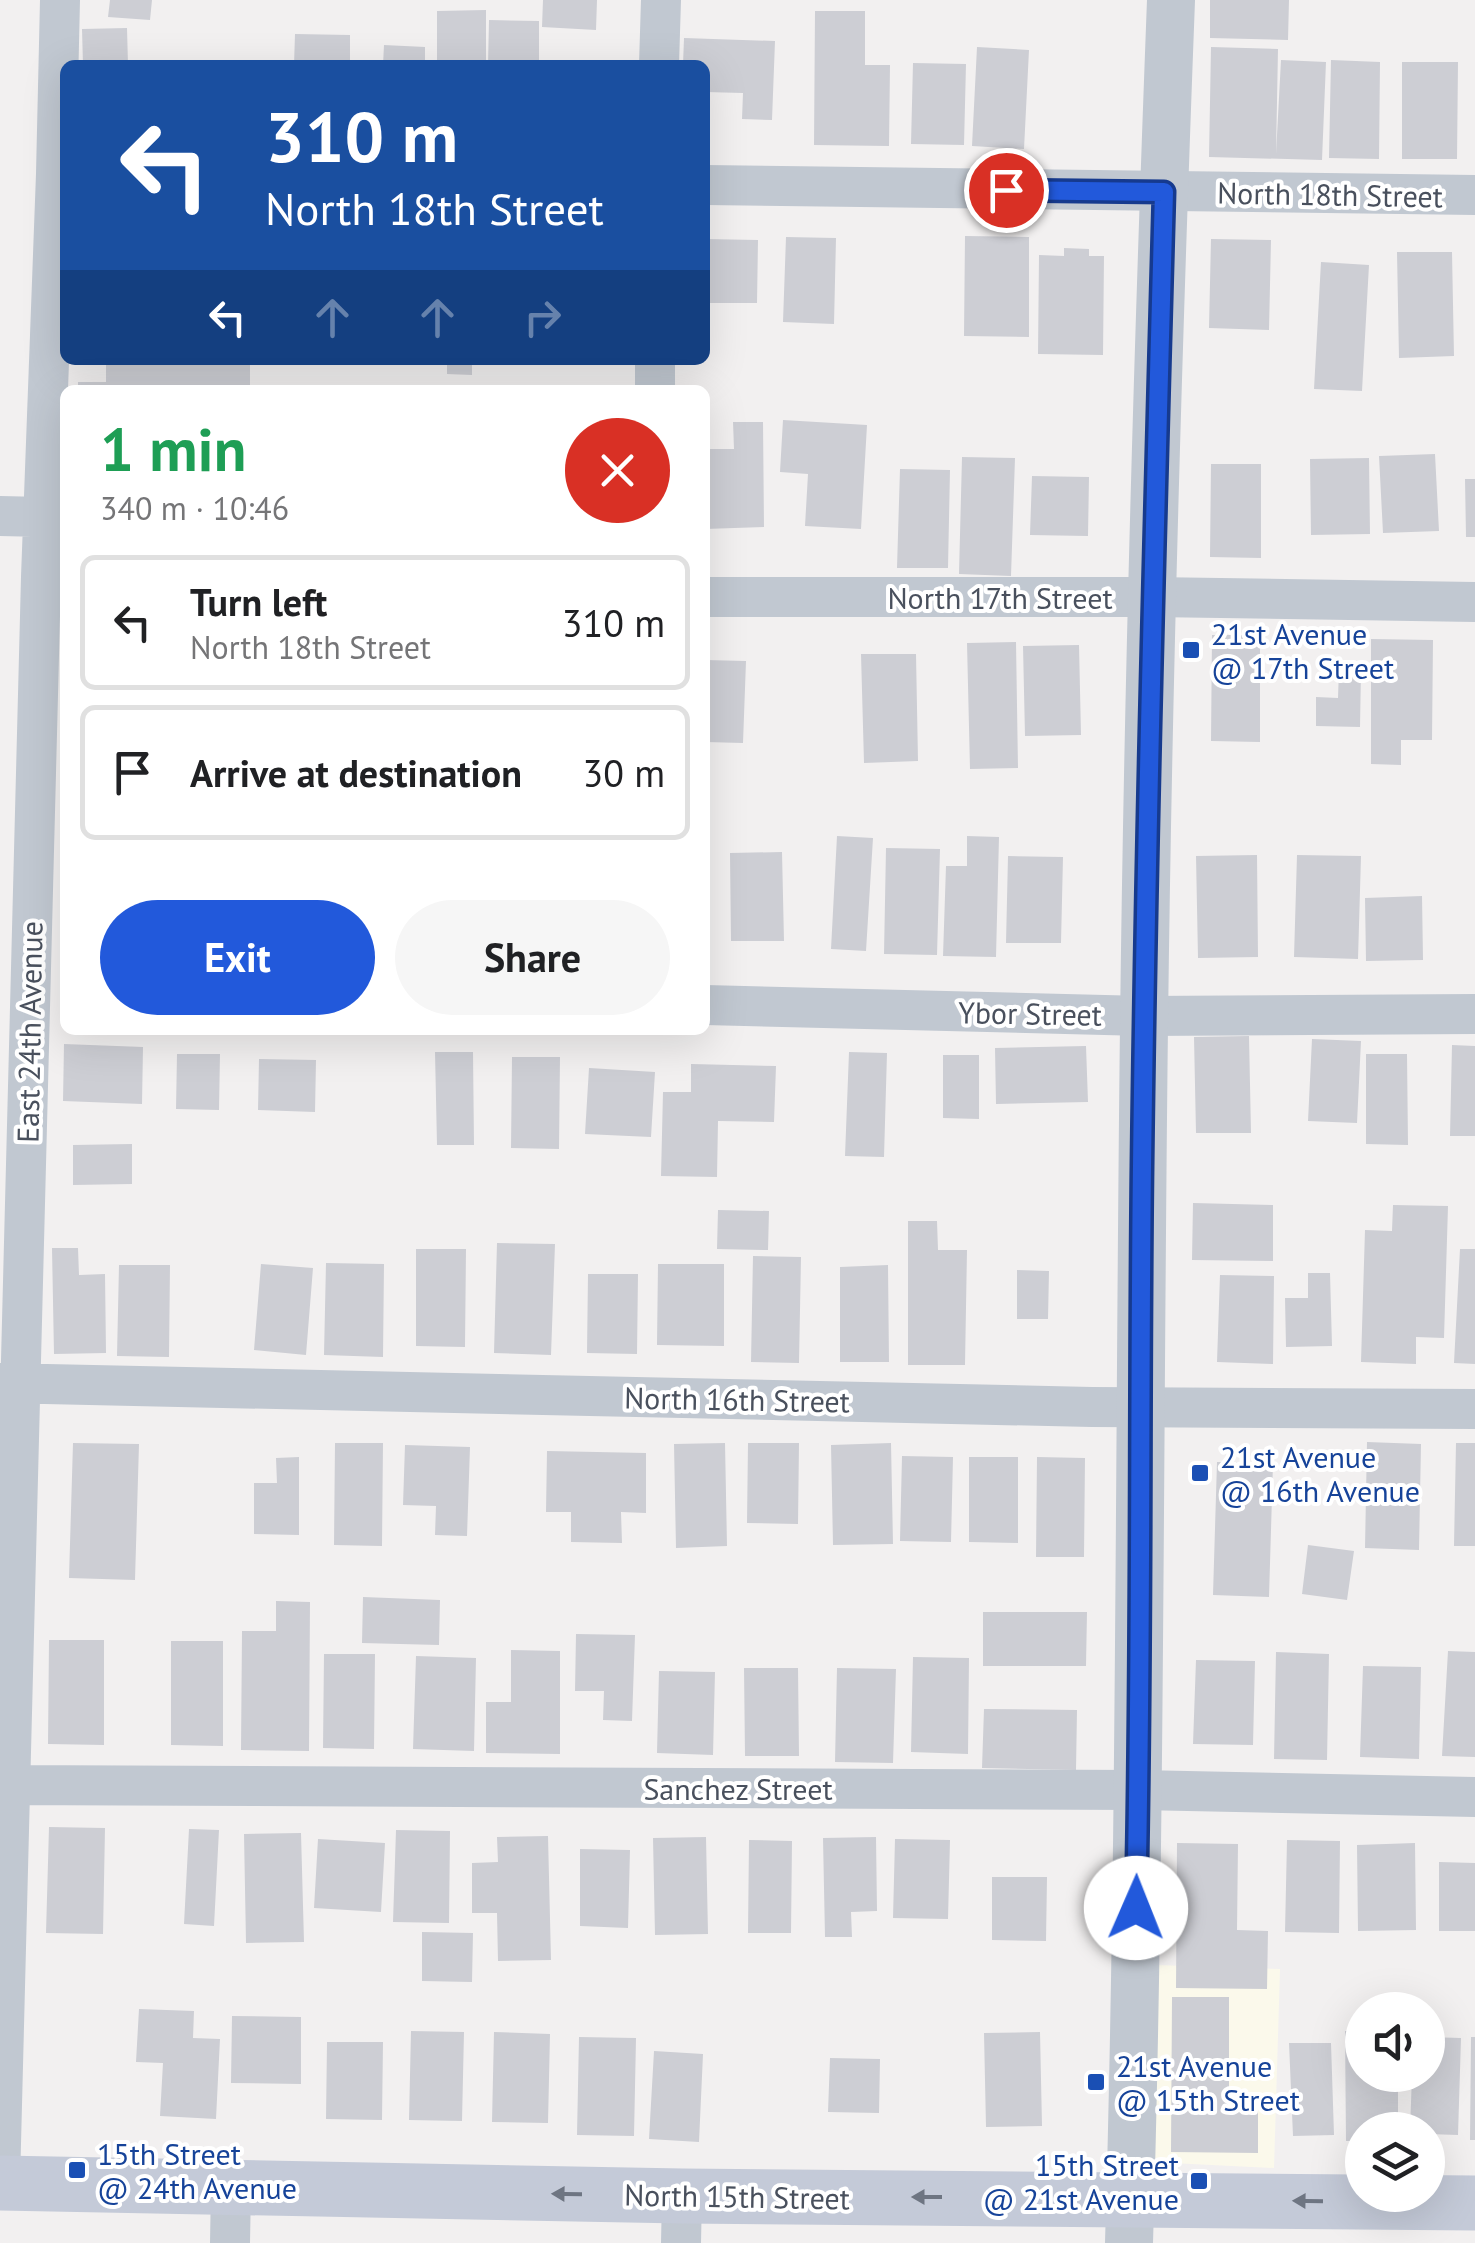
<!DOCTYPE html>
<meta charset="utf-8">
<style>
:root{--surface:#fff;--page:#f6f6f6;--text:#202124;--muted:#757577;--line:#e0e0e0;--accent:#2259db}
body{margin:0;font-family:"PT Sans",sans-serif;background:var(--page);color:var(--text);height:100vh;display:flex;flex-direction:column;font-size:38px;white-space:nowrap}
*{box-sizing:border-box;margin:0}
p{font-size:32px;color:var(--muted)}
.icon{flex:none;width:55px;height:55px;fill:none;stroke:currentColor;stroke-width:2;stroke-linecap:round;stroke-linejoin:round}
.map{position:relative;flex:1;overflow:hidden}
.details{position:absolute;left:60px;top:385px;width:650px;height:650px;display:flex;flex-direction:column;background:var(--surface);border-radius:15px;box-shadow:0 10px 40px #0002}
.details>*{flex:none}
.guide{position:absolute;left:60px;top:60px;width:650px;height:305px;border-radius:15px;box-shadow:0 10px 40px #0002;background:#1a4fa0;color:#fff;overflow:hidden}
.controls{position:absolute;left:1345px;top:1992px;display:grid;gap:20px}
.controls a{display:grid;place-items:center;width:100px;height:100px;border-radius:50%;background:var(--surface);box-shadow:0 10px 40px #0002;font-size:50px}
.pin{position:absolute;display:grid;place-items:center;width:85px;height:85px;color:#fff;margin:-42px;border:5px solid #fff;border-radius:50%;box-shadow:0 2px 10px #0007}
.me{position:absolute;width:110px;margin:-55px;rotate:1deg;stroke-linejoin:round;filter:drop-shadow(0 0 8px #0008)}
.turn{display:flex;align-items:center;gap:35px;height:210px;padding:0 40px;font-size:45px}
.turn .icon{width:130px;height:130px;stroke-width:2.5}
.turn b{display:block;font-size:70px;line-height:85px}
.lanes{display:flex;align-items:center;height:95px;padding:0 40px;background:#0003;justify-content:center;gap:50px;direction:ltr}
.lanes .off{opacity:.35}
.round{display:grid;place-items:center;flex:none;width:105px;height:105px;border-radius:52px;background:var(--page)}
.headline{display:flex;align-items:center;justify-content:space-between;height:170px;padding:0 40px}
h1{font-size:60px;font-weight:700;line-height:75px;color:#1e9e55}
.primary-button{display:flex;gap:20px;margin-top:auto;padding:20px 40px}
.primary-button a{flex:1;height:115px;border-radius:60px;background:var(--accent);color:#fff;font-size:40px;font-weight:700;line-height:115px;text-align:center}
.primary-button a+a{background:var(--page);color:var(--text)}
ul{padding:0;list-style:none}
li{display:flex;align-items:center;gap:30px;height:135px;margin:0 20px 15px;padding:0 20px;border:5px solid var(--line);border-radius:15px}
li div{flex:1}
li b{display:block;font-size:38px}
li em{font-style:normal}
.map>svg:first-child{display:block}
.commercial{fill:#fbf9eb}
.building{fill:#cdced4}
.lines{fill:none;stroke-linecap:round;stroke-linejoin:round}
.minor{stroke:#c1c8d1;stroke-width:40}
.tertiary{stroke:#c1c8d1;stroke-width:48}
.secondary{stroke:#c4cad8;stroke-width:55}
.oneway{fill:#6e7582}
.route-casing{stroke:#163a8e;stroke-width:25}
.route{stroke:#2259db;stroke-width:18}
.transit-dot{fill:#1a4fb4;stroke:#fff;stroke-width:4}
.labels{text-anchor:middle;dominant-baseline:central;stroke-width:8;stroke-linejoin:round;paint-order:stroke}
.street-label{font-size:30px;fill:#49505d;stroke:#fff}
.transit-label{font-size:30px;fill:#164399;stroke:#fff;text-anchor:start}
</style>
<div class="map">
<svg width="1475" height="2243" viewBox="0 0 1475 2243">
<rect width="100%" height="100%" fill="#f2f0f0"/>
<!-- commercial -->
<path class="commercial" d="M1156,1965L1280,1969L1274,2168L1151,2162Z"/>
<!-- building -->
<path class="building" d="M110,0H152L150,20L108,17Z
M543,0H597L596,30L542,27Z
M1210,0H1289L1288,40L1210,38Z
M486,10V65H437V11Z
M815,11H865V65H890L889,146L814,145Z
M489,20L539,21V65H488Z
M127,28L128,65H83L82,29Z
M295,34L350,35V65H294Z
M684,38L775,41L772,120L742,119L743,93L705,92V65H683Z
M384,45L425,47V65H383Z
M977,47L1029,50L1024,149L972,146Z
M1211,47L1278,49L1276,154L1281,60L1326,62L1322,160L1209,157Z
M1331,60L1380,62L1379,159L1329,158Z
M1402,62H1458L1457,159H1402Z
M913,63L966,64L964,145L911,144Z
M965,236L1029,237V337L964,336Z
M786,237L836,238L834,324L783,322Z
M705,239L758,240L757,303H705Z
M1211,239L1271,240L1269,330L1209,328Z
M1064,248L1089,249V256H1104L1103,355L1038,354L1039,255L1064,256Z
M1397,252H1452L1454,356L1399,358Z
M1321,262L1369,265L1362,391L1314,389Z
M106,360H250V390H78V382H106Z
M447,360H472V375L447,374Z
M783,420L867,425L861,529L805,526L808,474L780,472Z
M733,422H763L764,527L705,529V449H734Z
M1435,454L1439,531L1383,533L1379,456Z
M962,457L1015,458L1011,576L959,574Z
M1369,458L1370,534L1311,535L1310,459Z
M1211,464H1261V558L1210,557Z
M900,469L950,470L948,568H897Z
M1032,476L1089,477L1088,536L1030,535Z
M1465,479H1475V537H1466Z
M1212,635H1260V742L1211,741Z
M1371,639L1433,640L1432,740H1401V765L1371,764Z
M1016,642L1018,768L970,769L967,643Z
M1079,645L1081,735L1025,736L1023,646Z
M861,654H916L918,761L864,763Z
M705,660L746,661L743,743L705,742Z
M1339,669L1361,670L1360,727L1316,726V697L1338,698Z
M837,836L873,838L866,951L831,949Z
M967,836L999,837L996,957L943,956L946,866H967Z
M886,848L940,849L937,955L884,954Z
M782,852L784,941H731L730,853Z
M1257,855L1258,957L1198,958L1196,856Z
M1297,855L1361,856L1358,959L1294,957Z
M1008,856L1063,857L1061,943H1006Z
M1422,896L1423,960L1366,961L1365,898Z
M1249,1036L1251,1133H1196L1194,1037Z
M1312,1039L1361,1041L1357,1123L1308,1121Z
M64,1044L143,1047L142,1104L63,1101Z
M1452,1045L1475,1046V1136H1450Z
M1086,1046L1088,1102L996,1104L995,1048Z
M435,1052H473L474,1145H437Z
M849,1052L887,1053L884,1157L845,1156Z
M177,1054H220L219,1110L176,1109Z
M1366,1054H1407L1408,1145L1366,1144Z
M943,1055H979V1119L943,1118Z
M512,1057H560L559,1149L511,1148Z
M259,1059L316,1060L315,1112L258,1110Z
M691,1064L776,1066L774,1122L718,1121L717,1177L661,1176L663,1092H691Z
M589,1068L655,1072L651,1137L585,1134Z
M132,1144V1184L73,1185V1145Z
M1193,1203L1273,1205V1261L1192,1260Z
M1393,1205L1448,1206L1444,1338L1416,1337V1364L1361,1362L1365,1230L1392,1231Z
M718,1210L769,1211L768,1250L717,1249Z
M908,1221H937L938,1250H967L965,1365H908Z
M497,1243L555,1244L551,1355L494,1353Z
M52,1248H78L79,1275L105,1274L106,1353L54,1354Z
M416,1249H466L465,1347L416,1346Z
M1460,1249H1475V1364L1454,1363Z
M753,1256L801,1257L799,1363L751,1362Z
M326,1263L384,1264L383,1357L324,1355Z
M261,1264L313,1268L306,1355L254,1350Z
M658,1264H724V1346L657,1345Z
M119,1265H170L169,1357L117,1356Z
M888,1265L889,1362H840V1267Z
M1017,1270L1049,1271L1048,1319H1017Z
M1308,1273H1330L1332,1346L1286,1347L1285,1298H1308Z
M588,1274H638L637,1354L587,1353Z
M1220,1275L1274,1276L1273,1364L1217,1362Z
M1367,1442L1421,1444L1419,1550L1365,1548Z
M73,1443L139,1444L135,1580L69,1578Z
M335,1443H383L382,1546L334,1545Z
M725,1443L727,1546L676,1548L674,1444Z
M748,1443H799L798,1524L747,1523Z
M891,1443L893,1544L833,1545L831,1445Z
M1456,1443H1475V1546H1454Z
M405,1445L470,1447L467,1536L435,1535L436,1506L403,1505Z
M547,1451L646,1453V1513L621,1512L622,1543L571,1542V1512H546Z
M902,1456L953,1457L951,1542L900,1541Z
M299,1457V1535L254,1534V1483H277L276,1458Z
M969,1457H1018V1543L969,1542Z
M1037,1457L1085,1458L1084,1557H1036Z
M1217,1462L1273,1463L1269,1597L1213,1595Z
M1308,1545L1354,1551L1347,1600L1302,1594Z
M363,1597L440,1600L439,1645L362,1643Z
M276,1601L310,1602L309,1751L241,1750L242,1631H276Z
M983,1612H1087L1086,1666H983Z
M576,1634L635,1635L632,1721L603,1720L604,1691H575Z
M49,1640H104V1745L48,1744Z
M171,1641H223V1746L171,1745Z
M511,1650L560,1651V1754L486,1753V1702H511Z
M1448,1651L1475,1652V1757L1442,1756Z
M1276,1652L1329,1654L1327,1760L1274,1759Z
M324,1654H375L374,1749L323,1748Z
M416,1656L476,1658L474,1751L413,1749Z
M913,1657L969,1658L968,1754L911,1752Z
M1196,1660L1255,1661L1253,1745L1193,1744Z
M1363,1666L1421,1667L1419,1759L1360,1757Z
M744,1668H798L799,1756H745Z
M837,1668L896,1669L893,1763L835,1762Z
M659,1671L715,1672L713,1755L657,1753Z
M984,1709L1077,1710L1076,1770L982,1768Z
M49,1827L105,1828L103,1934L46,1933Z
M189,1829L219,1830L214,1926L184,1924Z
M396,1830L450,1831L449,1923L393,1922Z
M301,1833L304,1942L246,1943L244,1834Z
M548,1836L551,1960L498,1961L497,1913H472V1863L498,1862L497,1837Z
M706,1837L708,1934L655,1935L653,1838Z
M876,1837L877,1911L851,1912L852,1937H825L823,1838Z
M318,1839L385,1843L381,1912L314,1908Z
M895,1839L950,1840L948,1919L893,1918Z
M749,1840L792,1841L791,1933H748Z
M1287,1840L1340,1841L1339,1933L1285,1932Z
M1177,1843L1238,1844L1237,1930L1268,1931L1267,1989L1176,1988Z
M1415,1843L1416,1930L1358,1931L1357,1845Z
M580,1849L630,1850L628,1928L580,1926Z
M1439,1862L1475,1863V1931H1439Z
M992,1877H1047L1046,1941L992,1940Z
M422,1932L473,1933L472,1982L422,1981Z
M1172,1997H1229V2101H1258V2153L1171,2152Z
M139,2009L194,2011L193,2038L220,2039L216,2119L160,2116L163,2063L136,2062Z
M232,2016L301,2017V2084L231,2083Z
M411,2031L464,2032L462,2121L409,2120Z
M1345,2031H1362V2075H1398V2130H1362V2141H1346Z
M494,2032L550,2034L548,2123L492,2122Z
M1040,2032L1042,2126L986,2127L984,2033Z
M579,2037L636,2038L634,2136L577,2135Z
M1428,2037L1461,2038L1458,2135L1428,2134V2130H1410L1412,2075H1428Z
M1471,2037H1475V2140H1470Z
M327,2042H383L382,2120L326,2119Z
M1289,2043H1331L1334,2135L1293,2136Z
M654,2051L703,2054L699,2142L649,2139Z
M830,2058L880,2059L879,2113L828,2112Z"/>
<g class="lines">
<!-- minor -->
<path class="minor" d="M659,65L661,0
M705,185L1475,195
M655,390V360
M0,516L43,517
M705,597H1152L1475,602
M705,1005L1144,1016L1475,1014
M0,1383L1092,1407L1475,1409
M0,1785L1139,1790L1475,1797
M0,2183L41,577L56,174L60,0
M230,2243L231,2186
M681,2243L682,2196"/>
<!-- tertiary -->
<path class="tertiary" d="M1129,2243C1141,1837 1139,1431 1144,1026C1148,684 1158,342 1171,0"/>
<!-- secondary -->
<path class="secondary" d="M0,2183L682,2196L1475,2203"/>
</g>
<!-- one-way arrows -->
<defs><path id="oneway-solid" d="M-6-.8H1V-3.2L6.5 0L1 3.2V.8H-6Z" transform="scale(2.5)"/></defs>
<g class="oneway">
<use href="#oneway-solid" transform="translate(567 2194) rotate(-179)"/>
<use href="#oneway-solid" transform="translate(927 2197) rotate(-180)"/>
<use href="#oneway-solid" transform="translate(1308 2201) rotate(-179)"/>
</g>
<g class="lines">
<defs>
<path id="route" d="M1006,190L1164,192C1155,517 1146,841 1142,1166C1139,1413 1142,1661 1136,1908"/>
</defs>
<!-- route casing -->
<use href="#route" class="route-casing"/>
<!-- route -->
<use href="#route" class="route"/>
</g>
<!-- markers -->
<g class="transit-dot">
<rect x="1181" y="640" width="20" height="20" rx="5"/>
<rect x="1190" y="1463" width="20" height="20" rx="5"/>
<rect x="1086" y="2072" width="20" height="20" rx="5"/>
<rect x="67" y="2160" width="20" height="20" rx="5"/>
<rect x="1189" y="2171" width="20" height="20" rx="5"/>
</g>
<g class="labels">
<!-- street labels -->
<g class="street-label">
<text transform="translate(1330 194) rotate(1)">North 18th Street</text>
<text x="1000" y="597">North 17th Street</text>
<text transform="translate(1030 1013) rotate(1)">Ybor Street</text>
<text transform="translate(29 1032) rotate(-89)">East 24th Avenue</text>
<text transform="translate(737 1399) rotate(1)">North 16th Street</text>
<text x="738" y="1788">Sanchez Street</text>
<text transform="translate(737 2196) rotate(1)">North 15th Street</text>
</g>
<!-- transit labels -->
<g class="transit-label">
<text x="1211" y="633">21st Avenue<tspan x="1211" dy="34">@ 17th Street</tspan></text>
<text x="1220" y="1456">21st Avenue<tspan x="1220" dy="34">@ 16th Avenue</tspan></text>
<text x="1116" y="2065">21st Avenue<tspan x="1116" dy="34">@ 15th Street</tspan></text>
<text x="97" y="2153">15th Street<tspan x="97" dy="34">@ 24th Avenue</tspan></text>
<text x="1179" y="2164" text-anchor="end">15th Street<tspan x="1179" dy="34">@ 21st Avenue</tspan></text>
</g>
</g>
</svg>
<div class="controls">
<a><svg class="icon" aria-label="sound" viewBox="0 0 24 24"><path d="M4 9h4l5-4v14l-5-4H4zM17 9q2 3 0 6"/></svg></a>
<a><svg class="icon" aria-label="layers" viewBox="0 0 24 24"><path d="M12 4l9 5-9 5-9-5zM3 14l9 5 9-5"/></svg></a>
</div>
<div class="pin" style="left:1006px;top:190px;background:#d93025"><svg class="icon" aria-label="arrive" viewBox="0 0 24 24"><path d="M6 21V4h12l-3 4 3 4H6"/></svg></div>
<svg class="me" style="left:1136px;top:1908px" viewBox="-20 -20 40 40"><circle r="19" fill="#fff"/><path d="M0-13L10 11 0 6-10 11z" fill="#2259db"/></svg>
<div class="guide">
<div class="turn"><svg class="icon" aria-label="left" viewBox="0 0 24 24"><path d="M17 20v-9H6M10 6l-5 5 5 5"/></svg><div><b>310 m</b>North 18th Street</div></div>
<div class="lanes"><svg class="icon" aria-label="left" viewBox="0 0 24 24"><path d="M17 20v-9H6M10 6l-5 5 5 5"/></svg><svg class="icon off" aria-label="ahead" viewBox="0 0 24 24"><path d="M12 20V5M6 11l6-6 6 6"/></svg><svg class="icon off" aria-label="ahead" viewBox="0 0 24 24"><path d="M12 20V5M6 11l6-6 6 6"/></svg><svg class="icon off" aria-label="right" viewBox="0 0 24 24"><path d="M7 20v-9h11M14 6l5 5-5 5"/></svg></div>
</div>
<section class="details">
<div class="headline"><div><h1>1 min</h1><p>340 m · 10:46</p></div><a class="round" style="background:#d93025;color:#fff"><svg class="icon" aria-label="close" viewBox="0 0 24 24"><path d="M6 6l12 12M18 6L6 18"/></svg></a></div>
<ul>
<li><svg class="icon" aria-label="left" viewBox="0 0 24 24"><path d="M17 20v-9H6M10 6l-5 5 5 5"/></svg><div><b>Turn left</b><p>North 18th Street</p></div><em>310 m</em></li>
<li><svg class="icon" aria-label="arrive" viewBox="0 0 24 24"><path d="M6 21V4h12l-3 4 3 4H6"/></svg><div><b>Arrive at destination</b></div><em>30 m</em></li>
</ul>
<div class="primary-button"><a>Exit</a><a>Share</a></div>
</section>
</div>
